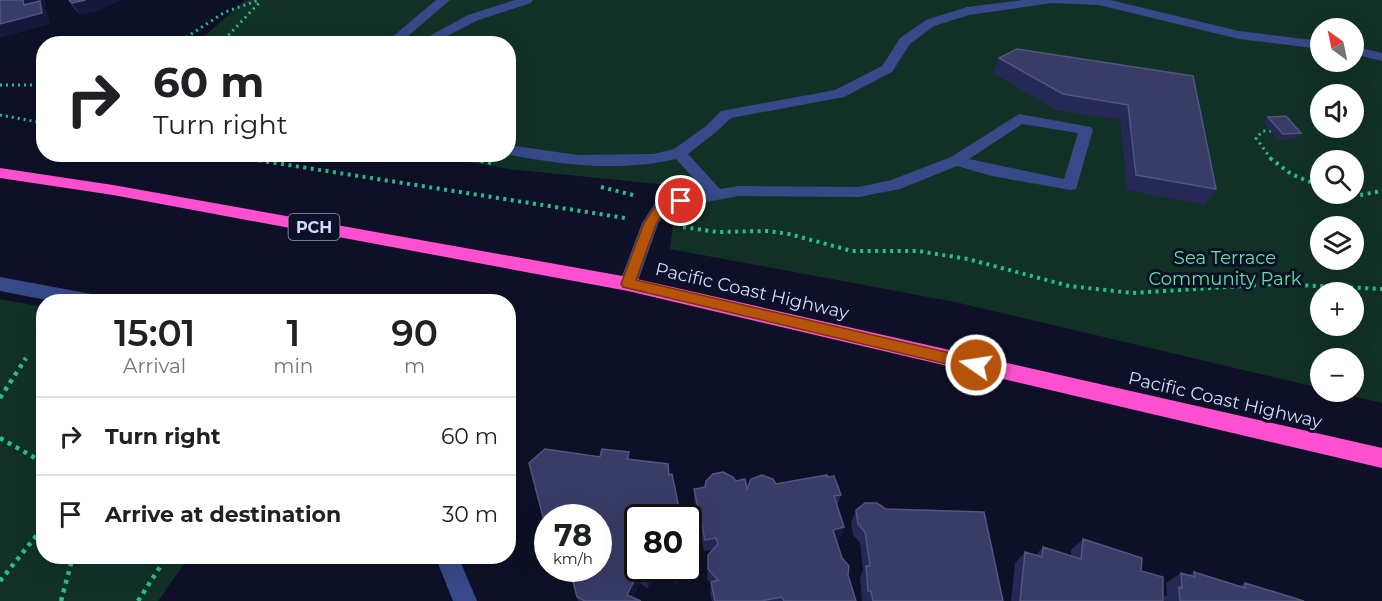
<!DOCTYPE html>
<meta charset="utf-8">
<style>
:root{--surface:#fff;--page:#f2f2f2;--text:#202124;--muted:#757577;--line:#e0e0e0}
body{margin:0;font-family:Montserrat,sans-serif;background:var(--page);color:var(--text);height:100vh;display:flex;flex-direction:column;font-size:22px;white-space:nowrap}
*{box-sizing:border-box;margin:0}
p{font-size:20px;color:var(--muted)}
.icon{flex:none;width:33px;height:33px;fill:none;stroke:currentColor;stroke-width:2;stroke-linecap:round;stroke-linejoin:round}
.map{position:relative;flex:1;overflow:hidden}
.details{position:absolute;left:36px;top:294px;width:480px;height:270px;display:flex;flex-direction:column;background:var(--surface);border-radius:24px;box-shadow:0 6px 24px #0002}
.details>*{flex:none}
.banner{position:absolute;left:36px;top:36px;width:480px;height:126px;border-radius:24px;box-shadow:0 6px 24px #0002;background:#fff;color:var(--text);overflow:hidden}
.needle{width:39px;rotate:327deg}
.tools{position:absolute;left:1310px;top:18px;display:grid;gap:12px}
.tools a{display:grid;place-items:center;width:54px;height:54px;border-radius:50%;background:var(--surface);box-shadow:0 6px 24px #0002;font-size:30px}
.speed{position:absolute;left:534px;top:504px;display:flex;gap:12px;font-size:30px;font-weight:700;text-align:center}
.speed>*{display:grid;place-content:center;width:78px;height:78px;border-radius:50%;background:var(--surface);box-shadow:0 6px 24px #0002;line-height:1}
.speed small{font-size:15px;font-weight:400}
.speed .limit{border:3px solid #111;border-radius:9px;background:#fff;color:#111}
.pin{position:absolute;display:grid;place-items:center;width:51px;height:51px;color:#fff;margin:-26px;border:3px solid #fff;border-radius:50%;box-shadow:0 2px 6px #0007}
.me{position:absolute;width:66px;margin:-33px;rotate:283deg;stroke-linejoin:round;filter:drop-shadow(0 0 4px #0008)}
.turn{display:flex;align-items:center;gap:21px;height:126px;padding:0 18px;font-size:27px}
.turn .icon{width:78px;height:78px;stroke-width:2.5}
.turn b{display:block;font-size:42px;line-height:51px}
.eta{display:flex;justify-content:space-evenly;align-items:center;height:102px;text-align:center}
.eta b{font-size:36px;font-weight:600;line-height:42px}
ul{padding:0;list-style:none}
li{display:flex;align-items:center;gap:18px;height:78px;padding:0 18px;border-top:2px solid var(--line)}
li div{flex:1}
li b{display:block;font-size:22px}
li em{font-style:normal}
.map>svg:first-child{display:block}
.green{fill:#113127;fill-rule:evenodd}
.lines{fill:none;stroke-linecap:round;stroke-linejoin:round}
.path-far2{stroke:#2abd8e;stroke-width:3;stroke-dasharray:2 4;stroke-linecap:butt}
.path-far1{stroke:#2abd8e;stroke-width:4;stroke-dasharray:3 4.5;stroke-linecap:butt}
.path{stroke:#2abd8e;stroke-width:4.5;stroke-dasharray:4 5;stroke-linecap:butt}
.minor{fill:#374988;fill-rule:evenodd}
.highway{fill:#ff4fd1;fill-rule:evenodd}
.wall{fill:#262955}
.shaded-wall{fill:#15173b}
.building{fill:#393c67;stroke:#51557f;stroke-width:1.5}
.route{fill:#b45309;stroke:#753606;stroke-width:1.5}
.labels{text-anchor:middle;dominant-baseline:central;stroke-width:6;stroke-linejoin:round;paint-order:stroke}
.shield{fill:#0e1027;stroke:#999dbe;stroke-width:1.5}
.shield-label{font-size:16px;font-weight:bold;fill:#d4daff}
.park-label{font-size:18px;fill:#5ae59e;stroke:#0e1027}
.street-label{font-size:18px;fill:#d4daff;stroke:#0e1027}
</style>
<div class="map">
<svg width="1382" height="601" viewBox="0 0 1382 601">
<rect width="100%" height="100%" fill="#0e1027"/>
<!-- green -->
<path class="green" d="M245,0H1382V403L1334,392H1353V358H1320V388L955,302L670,249L678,186L509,169L426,155L508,154V44H196ZM1320,28H1353V62H1320ZM1320,94H1353V128H1320ZM1320,160H1353V194H1320ZM1320,226H1353V260H1320ZM1320,292H1353V326H1320Z
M0,299L43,307L44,556L189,557L158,601H0Z"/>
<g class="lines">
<!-- path-far2 -->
<path class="path-far2" d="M176,44L225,12L259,0
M220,44L261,1
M0,85H44
M0,115L44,123
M221,154L253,159
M449,154L473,159
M1271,159L1256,138L1263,131H1274"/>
<!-- path-far1 -->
<path class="path-far1" d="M244,158L625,218
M466,158L491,163
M1270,158L1291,174L1320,186
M601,187L637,196
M1353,193L1360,195L1382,191
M683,227L717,232L768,231L789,234L852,251H918L968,259L1069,286L1133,293L1275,284L1382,289"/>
<!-- path -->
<path class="path" d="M0,398L26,358
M0,438L44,463
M0,581L44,526
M61,601L73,556
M138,601L167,556"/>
<!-- minor -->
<path class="minor" d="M436,0H450L399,44H384Z
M515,0H533L531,3L476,21L432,44H415L468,15Z
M1023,0H1110L1239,31L1320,41V49L1239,39L1099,5L1052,3L969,15L934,26L910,44L892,72L844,97L731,118L716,132L688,154L720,189L739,186L859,187L891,180L951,157L1019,114L1091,127L1093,130L1076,189L1070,190L992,176L957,166L900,189L859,197L739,196L668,209L658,224L637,284L634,289L628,291L622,289L619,284L642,223L657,200L705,191L676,159C621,172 561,165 506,154H508V145L578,155L653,154L674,149L706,126L721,111L835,90L882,66L900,38L926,20L967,7ZM1022,124L1078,133L1064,179L969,159Z
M1353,46L1382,53V61L1353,54Z
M0,277L97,295L103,297L106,302H57L0,291Z
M435,556H458L477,601H453Z"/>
<!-- highway -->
<path class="highway" d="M0,168L113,185L628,277L1382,448V468L628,291L113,195L0,178Z"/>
</g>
<!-- wall -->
<path class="wall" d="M68,0H121L96,11L80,14L75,10Z
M999,58L1193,76L1216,189L1205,205L1127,190L1120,120L1056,110L993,73Z
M1268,117L1301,133L1296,139L1278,140L1264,123Z
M629,452L638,568H657L658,576L648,589L640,583L633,597L641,601H578L574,580L558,573L556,568H598L600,457Z
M827,477L841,495L837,506L844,527L840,539L836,540L856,601H712L710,592L711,583L707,579L708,555L712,550L704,551L694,501V489L736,481L747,489L776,484Z
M856,510L1003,601H862L860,577L863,570L860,543L853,535L851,522Z
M1083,539L1141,571L1163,601H1011L1015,563L1025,552L1036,555L1043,547L1071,556V550Z
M661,568H688L687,574L677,583L671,582L665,579Z
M1194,572L1239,586L1245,583L1304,601H1164V597L1167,595L1166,583L1181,573L1189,575Z"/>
<!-- shaded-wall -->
<path class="shaded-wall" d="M23,0H45L46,6L44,7L47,12L50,24L0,38V24L24,5Z
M86,0H121L96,11L80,14L72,3Z
M844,527L840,539L829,541L833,530Z
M654,568H657L658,576L648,589L647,579Z
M681,568H688L687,574L677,583L676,572Z
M638,573L640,583L631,601L627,595Z"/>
<!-- building -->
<path class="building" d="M0,0H23L24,5L40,1L42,13L0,24Z
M69,0H86L72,3Z
M1017,49L1193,76L1216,189L1136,175L1128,105L1063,94L999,58Z
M1286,116L1301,133L1283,134L1268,117Z
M545,449L600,457L602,449L629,452L627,459L668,464L669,475L672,474L681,518H638V568H654L647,579L638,573L627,595L641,601H585L577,597L573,581L577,573L567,568H598V518H548V536L529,463Z
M723,472L733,477L736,481L745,479L747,489L751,479L762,475L773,479L776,484L827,475V477L834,476L841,495L834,496L844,527L833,530L842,558L849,566L848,575L856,601H784L782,597L761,601H715L711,582L718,580L708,569V555L718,544L716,538L705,540L694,489L705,487L706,481L713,474Z
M865,503H877L886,509L984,512L1003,601H873L871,591H868L866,566H870L865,532L858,524L856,510Z
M1083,539L1142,558L1141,571L1163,577V601H1020L1025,552L1042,557L1043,547L1081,559Z
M665,568H681L676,572H670Z
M1194,572L1245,588V583L1304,601H1180L1179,587L1182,588L1181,573L1195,577Z"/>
<!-- route -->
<path class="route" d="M681,197L687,201L685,204L667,208L656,224L636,280L976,359L981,361L983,365L981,369L976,371L623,287L621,284L644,223L659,201Z"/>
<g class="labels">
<!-- shield labels -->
<rect class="shield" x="288.5" y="214" width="51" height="26" rx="4.5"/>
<g class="shield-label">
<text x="314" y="227">PCH</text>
</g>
<!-- park labels -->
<g class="park-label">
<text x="1225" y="258">Sea Terrace<tspan x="1225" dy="21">Community Park</tspan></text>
</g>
<!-- street labels -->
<g class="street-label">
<text transform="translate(752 291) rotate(13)">Pacific Coast Highway</text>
<text transform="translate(1225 400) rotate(13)">Pacific Coast Highway</text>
</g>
</g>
</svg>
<div class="tools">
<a><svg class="needle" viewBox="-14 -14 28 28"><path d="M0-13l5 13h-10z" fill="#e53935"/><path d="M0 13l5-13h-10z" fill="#757577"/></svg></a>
<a><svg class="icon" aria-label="sound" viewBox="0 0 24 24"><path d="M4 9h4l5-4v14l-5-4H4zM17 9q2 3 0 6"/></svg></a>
<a><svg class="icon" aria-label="search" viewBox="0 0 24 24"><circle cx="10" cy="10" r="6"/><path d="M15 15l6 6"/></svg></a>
<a><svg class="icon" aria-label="layers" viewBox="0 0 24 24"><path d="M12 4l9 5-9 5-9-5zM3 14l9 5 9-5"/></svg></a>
<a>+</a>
<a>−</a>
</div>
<div class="speed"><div>78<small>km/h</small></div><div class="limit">80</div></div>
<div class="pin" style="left:681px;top:201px;background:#d93025"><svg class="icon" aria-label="arrive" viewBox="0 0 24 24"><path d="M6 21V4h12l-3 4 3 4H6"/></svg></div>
<svg class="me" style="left:976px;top:365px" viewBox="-20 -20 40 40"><circle r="17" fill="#b45309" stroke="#fff" stroke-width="3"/><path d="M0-11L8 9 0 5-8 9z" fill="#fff"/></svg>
<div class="banner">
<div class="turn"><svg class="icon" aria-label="right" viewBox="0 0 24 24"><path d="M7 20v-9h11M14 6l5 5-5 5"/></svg><div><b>60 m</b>Turn right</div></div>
</div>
<section class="details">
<div class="eta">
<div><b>15:01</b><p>Arrival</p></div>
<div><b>1</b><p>min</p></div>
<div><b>90</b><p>m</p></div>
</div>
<ul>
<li><svg class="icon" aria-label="right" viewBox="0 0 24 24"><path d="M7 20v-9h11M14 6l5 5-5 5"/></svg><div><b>Turn right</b></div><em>60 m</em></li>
<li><svg class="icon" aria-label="arrive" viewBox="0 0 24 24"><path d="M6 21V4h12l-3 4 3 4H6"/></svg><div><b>Arrive at destination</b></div><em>30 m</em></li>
</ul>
</section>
</div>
